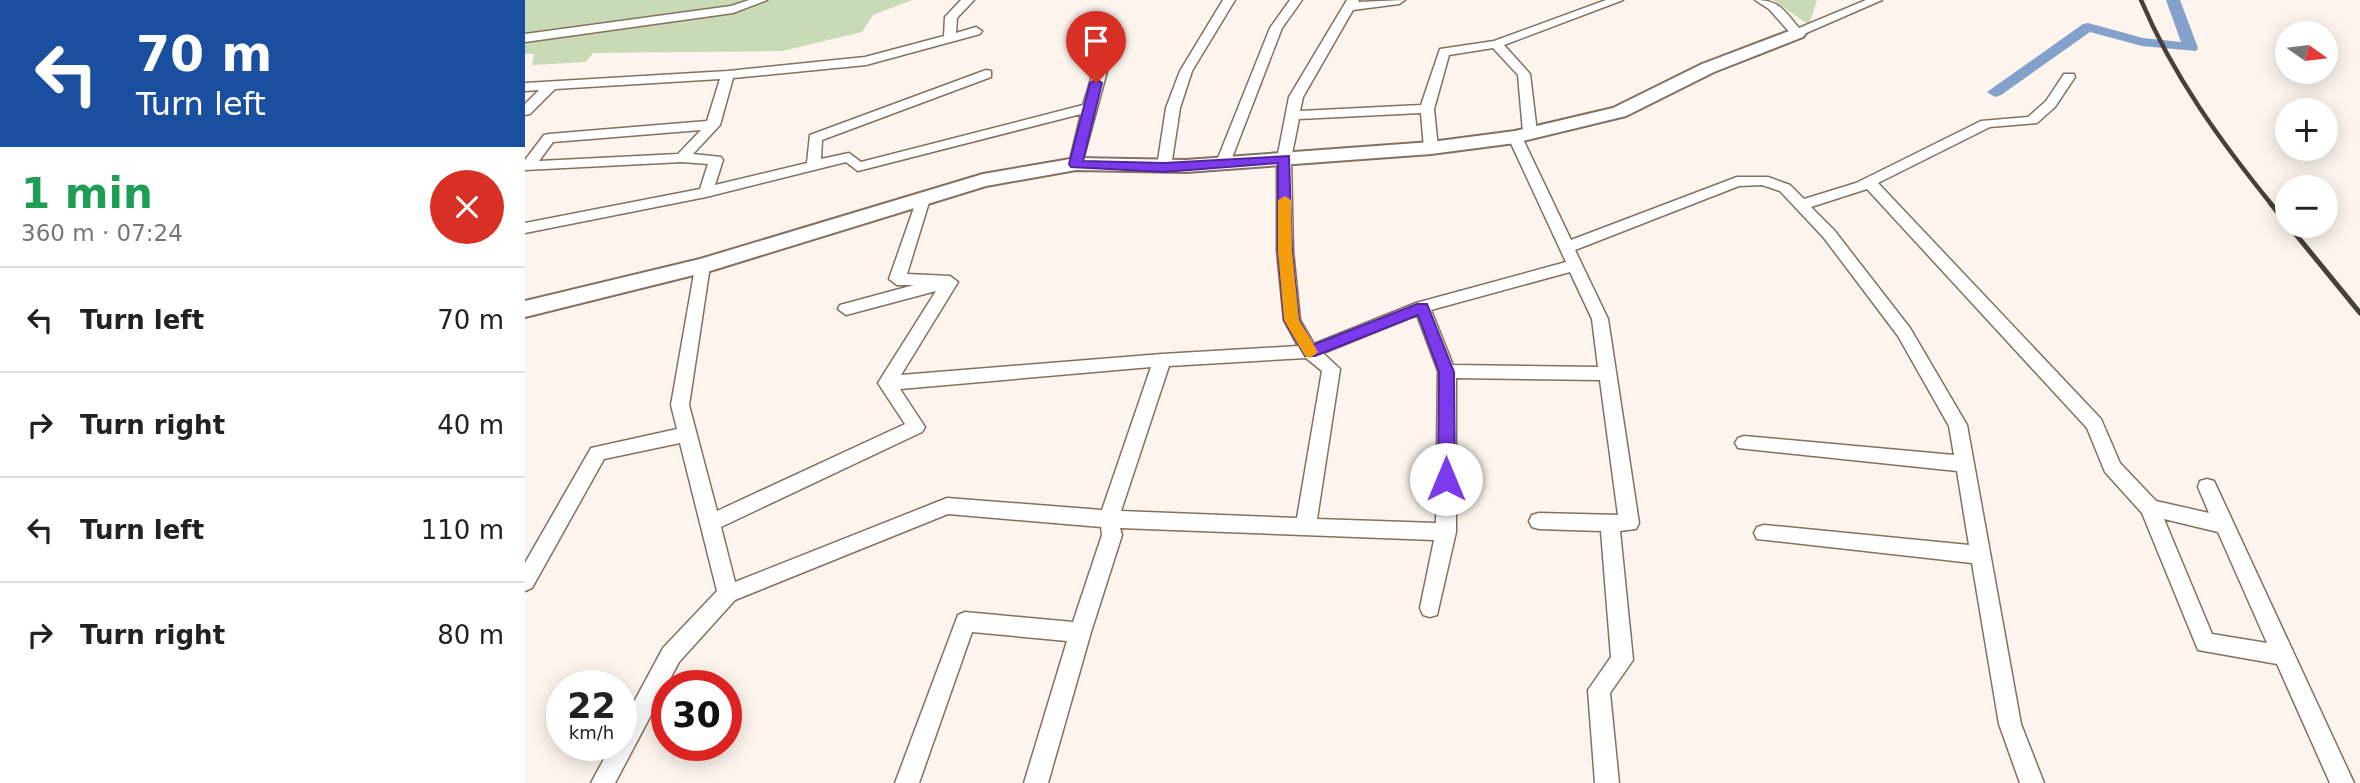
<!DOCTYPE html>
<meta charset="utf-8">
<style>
:root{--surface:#fff;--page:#f6f6f6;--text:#222;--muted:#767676;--line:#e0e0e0}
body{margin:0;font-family:"DejaVu Sans",sans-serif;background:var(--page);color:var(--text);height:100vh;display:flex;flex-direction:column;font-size:26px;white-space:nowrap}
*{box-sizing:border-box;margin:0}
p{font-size:23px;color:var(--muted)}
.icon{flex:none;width:38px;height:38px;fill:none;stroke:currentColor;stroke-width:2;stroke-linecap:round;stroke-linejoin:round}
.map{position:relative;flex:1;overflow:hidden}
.drawer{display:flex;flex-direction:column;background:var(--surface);width:525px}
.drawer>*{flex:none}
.hud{background:#1a4fa0;color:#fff;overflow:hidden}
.needle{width:46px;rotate:104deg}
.fabs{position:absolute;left:1750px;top:21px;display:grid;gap:14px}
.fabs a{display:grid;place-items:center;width:63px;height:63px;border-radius:50%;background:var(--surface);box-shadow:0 4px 18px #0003;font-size:35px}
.speed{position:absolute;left:21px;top:670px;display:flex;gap:14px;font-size:35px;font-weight:700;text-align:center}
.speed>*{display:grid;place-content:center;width:91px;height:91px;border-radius:50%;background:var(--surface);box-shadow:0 4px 18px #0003;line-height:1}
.speed small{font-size:18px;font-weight:400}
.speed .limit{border:10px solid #d22;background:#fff;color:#111}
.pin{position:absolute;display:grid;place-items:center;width:60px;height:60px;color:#fff;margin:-72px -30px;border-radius:50% 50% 50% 0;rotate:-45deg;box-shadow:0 0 7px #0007}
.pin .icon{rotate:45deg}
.me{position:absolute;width:77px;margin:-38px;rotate:0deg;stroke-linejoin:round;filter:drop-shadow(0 0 5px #0008)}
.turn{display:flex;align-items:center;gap:24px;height:147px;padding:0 21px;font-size:32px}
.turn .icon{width:91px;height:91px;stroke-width:2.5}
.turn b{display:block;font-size:49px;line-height:60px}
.round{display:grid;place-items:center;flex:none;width:74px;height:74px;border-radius:37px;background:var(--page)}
.overview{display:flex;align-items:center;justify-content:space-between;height:119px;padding:0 21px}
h1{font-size:42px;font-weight:700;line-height:52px;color:#1e9e55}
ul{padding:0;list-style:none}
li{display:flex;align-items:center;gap:21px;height:105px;padding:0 21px;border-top:2px solid var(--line)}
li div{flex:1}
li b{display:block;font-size:26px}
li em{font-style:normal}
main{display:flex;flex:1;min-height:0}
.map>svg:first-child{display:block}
.green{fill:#c8dab6}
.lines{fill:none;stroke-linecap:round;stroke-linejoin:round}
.canal{fill:#83a1ca;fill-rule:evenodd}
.street-casing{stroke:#827161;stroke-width:3}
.secondary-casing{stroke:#827161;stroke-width:4}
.street{fill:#fff;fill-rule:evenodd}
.secondary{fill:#fff;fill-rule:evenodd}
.rail-far1{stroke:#46403a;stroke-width:4.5}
.rail{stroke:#46403a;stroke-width:5}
.route{fill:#7c3aed;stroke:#51269a;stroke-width:2}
.slow{fill:#f59e0b}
</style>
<main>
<section class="drawer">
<div class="hud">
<div class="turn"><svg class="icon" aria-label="left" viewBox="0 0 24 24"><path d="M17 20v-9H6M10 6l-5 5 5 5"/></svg><div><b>70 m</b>Turn left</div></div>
</div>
<div class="overview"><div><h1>1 min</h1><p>360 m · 07:24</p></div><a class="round" style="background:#d93025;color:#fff"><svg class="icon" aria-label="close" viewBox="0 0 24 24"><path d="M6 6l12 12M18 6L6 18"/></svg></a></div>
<ul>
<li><svg class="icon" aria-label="left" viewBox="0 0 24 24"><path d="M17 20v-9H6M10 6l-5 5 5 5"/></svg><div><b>Turn left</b></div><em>70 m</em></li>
<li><svg class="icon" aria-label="right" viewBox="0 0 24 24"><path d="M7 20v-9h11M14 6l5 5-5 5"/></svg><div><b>Turn right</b></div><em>40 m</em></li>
<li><svg class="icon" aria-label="left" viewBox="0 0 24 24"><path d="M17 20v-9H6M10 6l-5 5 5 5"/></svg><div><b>Turn left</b></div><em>110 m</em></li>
<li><svg class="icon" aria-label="right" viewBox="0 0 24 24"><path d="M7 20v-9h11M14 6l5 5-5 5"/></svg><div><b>Turn right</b></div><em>80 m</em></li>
</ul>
</section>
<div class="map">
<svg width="1835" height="783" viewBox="0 0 1835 783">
<rect width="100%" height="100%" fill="#fcf4ed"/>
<!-- green -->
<path class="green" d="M0,0H387L348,15L337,32L257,51L68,53L61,62L7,65L9,54H0Z
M1248,0H1292L1284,25Z"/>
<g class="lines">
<!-- canal -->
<path class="canal" d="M1641,0H1655L1673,48L1671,51L1617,46L1565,32L1476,95L1470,97L1462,92L1558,24L1563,23L1618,38L1656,42Z"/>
<defs>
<path id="street" d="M224,0H242L208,13L0,42V34L206,6Z
M436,0H449L432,18L431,33L451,27L457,31L455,34L341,65L208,78L195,125L168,154L196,157L198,160L190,185L282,163L285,135L461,70L466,71V77L297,140L296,159L324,153L336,162L558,105L581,31L587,27L593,31L556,167H546L544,164L556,114L333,171L321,162L181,197L0,233V223L175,189L183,164L157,162L0,170V160L19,135L24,134L182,121L195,79L30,89L5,114L0,115V104L14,90L0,91V83L203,71L340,57L419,36L420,17ZM176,130L153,154L14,161L28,142Z
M698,0H710L667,71L655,108L646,167L644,170H634L632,167L641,108L655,71Z
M765,0H777L757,28L705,163L703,166H693L691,163L745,28Z
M822,0H834L833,2L880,0L874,4L828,10L778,97L775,111L896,105L915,49L969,41L1081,0H1098L979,45L1005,74L1012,132L1010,135H1000L998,132L993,75L968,48L924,55L909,109L913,148L911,151L906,152L899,148L896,113L774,119L766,159L768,251L775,320L789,344L891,303L1041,262L983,137L985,134L990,133L997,137L1046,240L1212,177H1243L1265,185L1279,199L1331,183L1456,121L1503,117L1521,101L1539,74H1549L1550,77L1530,107L1512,123L1465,127L1353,183L1576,419L1595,463L1631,501L1684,513L1673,487L1675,481L1682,479L1689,481L1829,783H1805L1752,664L1673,650L1617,513L1580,472L1562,428L1342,189L1286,207L1309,230L1385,328L1442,425L1496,724L1519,783H1495L1474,724L1447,563L1232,539L1229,533L1232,527L1239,525L1444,545L1432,471L1213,448L1210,443L1213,438L1219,436L1429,455L1424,426L1373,336L1299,238L1255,191L1237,185L1214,186L1050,250L1083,319L1114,523L1111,529L1095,531L1108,660L1085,693L1094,783H1070L1063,690L1086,657L1076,531L1014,529L1007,527L1004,521L1007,515L1014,513L1093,515L1075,380L931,378V532L912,615L905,617L898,615L895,608L909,540L595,528L597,535L566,632L523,783H499L542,641L447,632L394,783H370L433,615L440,612L548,622L577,535L576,527L423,514L210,600L154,662L90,783H66L86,746H96V726L138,648L192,591L155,443L79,459L7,588L0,591V563L66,448L152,429L146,405L171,262H183L185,266L164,405L192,511L380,424L353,383L411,291L321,315L313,309L315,305L389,285H372L364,279L393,196L398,194L405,199L382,274L425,276L433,282L376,375L637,354L773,346L759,320L752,251V159L764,97ZM1045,272L1067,319L1073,367L928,365L906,310ZM892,315L913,371L911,523L792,519L815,369L798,353ZM781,358L797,371L772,518L596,511L644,366ZM626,367L577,510L422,498L210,582L196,527L397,432L400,427L375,389ZM1639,519L1693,532L1742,643L1687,634Z
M1230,0C1255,0 1259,11 1274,28L1341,0H1357L1272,37L1268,36L1244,9Z"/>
<path id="secondary" d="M1272,28L1281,33L1278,37L1189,72L1101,116L990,143L906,154L661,172L551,170L461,186L185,271L0,317V301L175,259L458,174L551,158L661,160L906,142L990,131L1088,108L1177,64Z"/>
</defs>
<!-- street casing -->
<use href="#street" class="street-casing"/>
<!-- secondary casing -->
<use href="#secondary" class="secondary-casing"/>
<!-- street -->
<use href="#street" class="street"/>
<!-- secondary -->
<use href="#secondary" class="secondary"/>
<!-- rail-far1 -->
<path class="rail-far1" d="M1616,0C1648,76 1696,142 1747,205"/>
<!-- rail -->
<path class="rail" d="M1746,204L1762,224
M1764,226L1835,313"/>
</g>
<!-- route -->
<path class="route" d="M571,79L577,83L558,161L639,163L764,156L767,251L774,320L788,345L892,304H902L929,372L930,479L927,484H915L913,479L914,372L893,315L790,356H780L759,320L753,251V163L639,172L546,167L544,164L565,83Z"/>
<!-- slow -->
<path class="slow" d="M760,196L766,200L767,251L774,320L793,352L785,358L780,356L759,320L753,251V200Z"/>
</svg>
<div class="fabs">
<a><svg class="needle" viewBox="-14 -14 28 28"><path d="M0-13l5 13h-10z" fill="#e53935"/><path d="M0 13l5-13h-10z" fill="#767676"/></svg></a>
<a>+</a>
<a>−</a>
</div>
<div class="speed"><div>22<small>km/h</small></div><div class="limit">30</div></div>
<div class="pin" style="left:571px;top:83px;background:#d93025"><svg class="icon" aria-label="arrive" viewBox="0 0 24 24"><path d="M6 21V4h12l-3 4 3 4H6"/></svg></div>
<svg class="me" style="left:921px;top:479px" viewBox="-20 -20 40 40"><circle r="19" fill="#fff"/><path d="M0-13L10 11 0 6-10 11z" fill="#7c3aed"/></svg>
</div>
</main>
